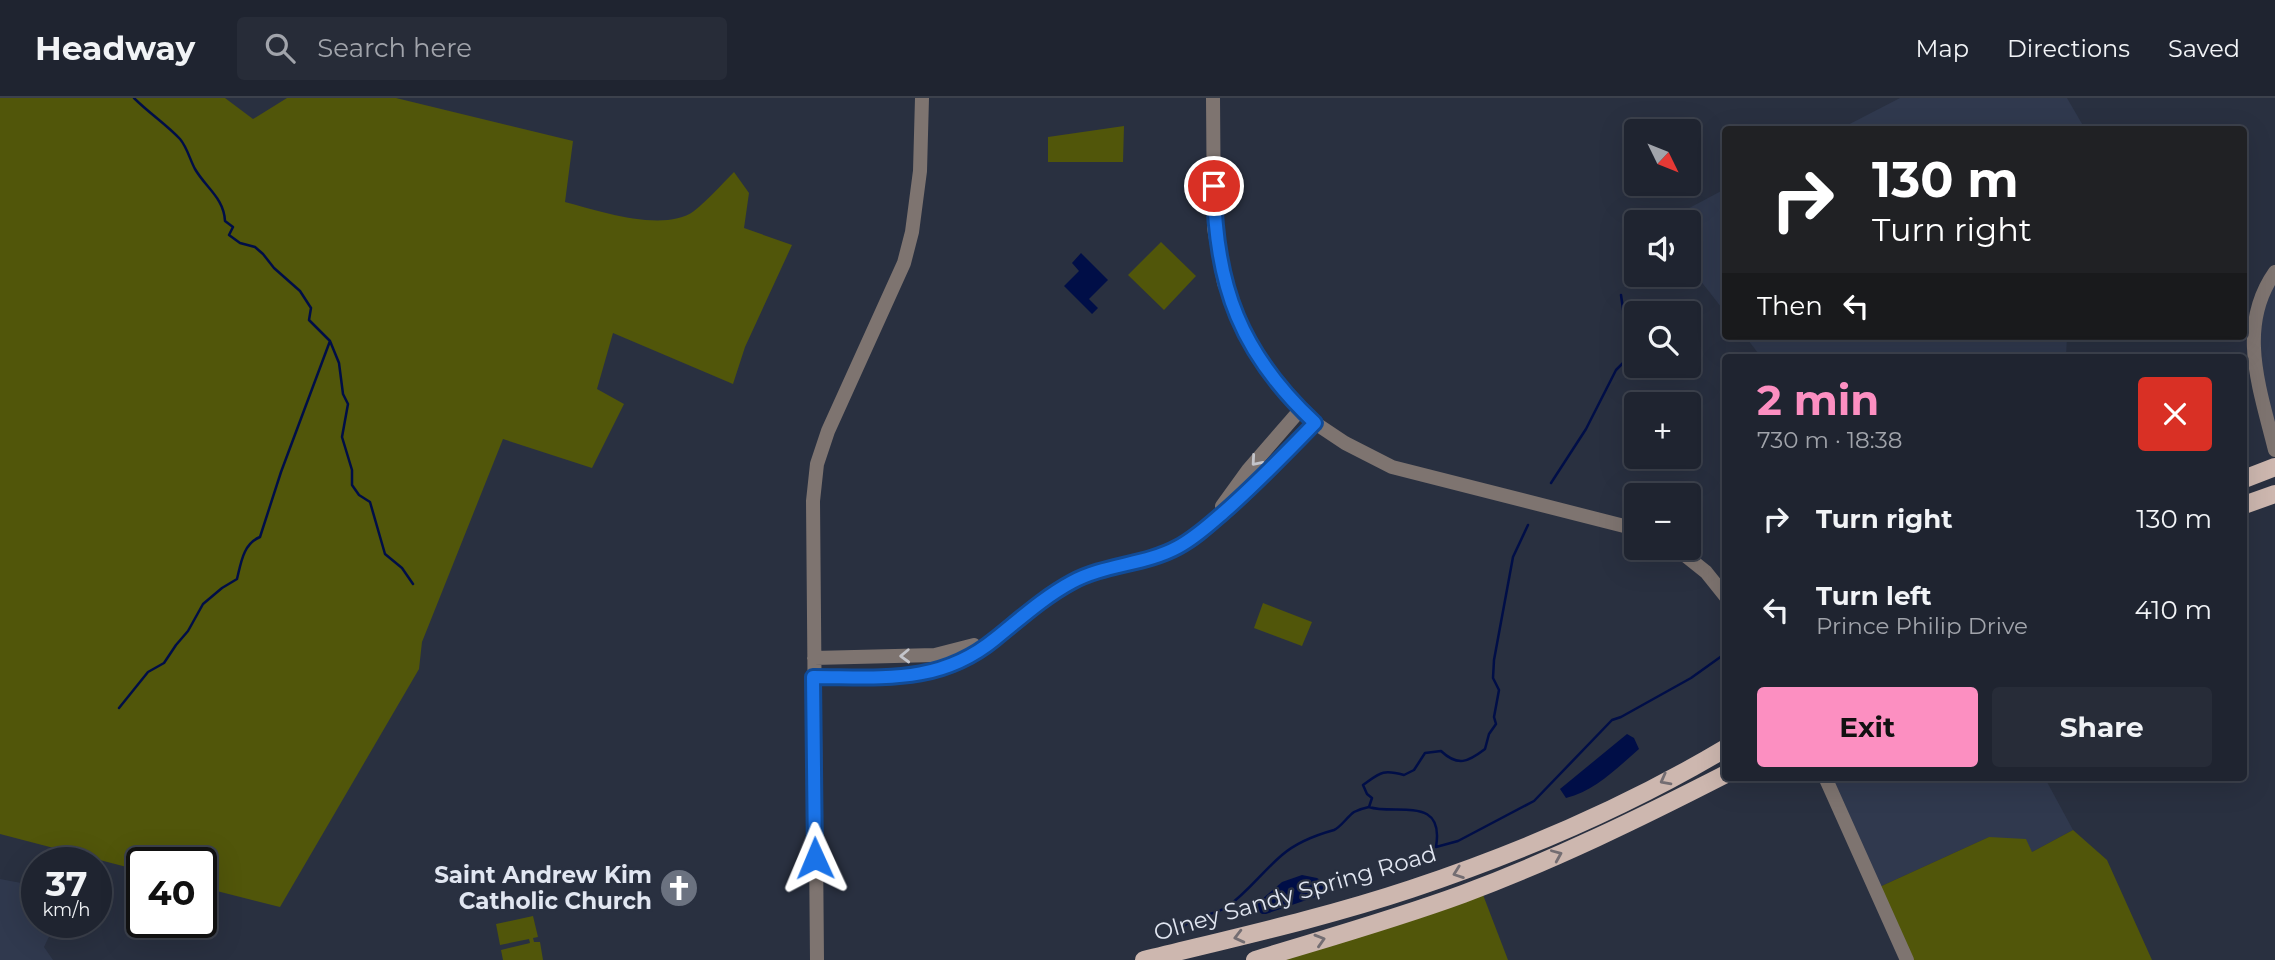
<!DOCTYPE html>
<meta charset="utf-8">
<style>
:root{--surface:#1f2430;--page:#272c38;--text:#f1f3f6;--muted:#a1a4ab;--line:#3c414c;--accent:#fc8fc1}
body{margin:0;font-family:Montserrat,sans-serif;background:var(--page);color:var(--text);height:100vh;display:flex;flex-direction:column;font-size:26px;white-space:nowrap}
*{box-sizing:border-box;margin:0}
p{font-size:23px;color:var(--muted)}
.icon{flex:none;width:38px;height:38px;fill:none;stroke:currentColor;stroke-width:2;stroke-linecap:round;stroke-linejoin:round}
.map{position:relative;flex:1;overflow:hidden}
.panel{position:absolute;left:1722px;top:256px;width:525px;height:427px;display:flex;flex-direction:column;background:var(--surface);border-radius:7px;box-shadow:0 7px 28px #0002,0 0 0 2px var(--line)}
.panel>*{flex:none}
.hud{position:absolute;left:1722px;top:28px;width:525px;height:214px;border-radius:7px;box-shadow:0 7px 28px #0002,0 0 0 2px var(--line);background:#202124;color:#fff;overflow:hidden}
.needle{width:46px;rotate:133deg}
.buttons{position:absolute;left:1624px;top:21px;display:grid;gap:14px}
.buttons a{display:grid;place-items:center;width:77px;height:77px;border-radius:7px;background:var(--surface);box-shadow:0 7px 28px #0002,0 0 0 2px var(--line);font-size:35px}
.speed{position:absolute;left:21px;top:749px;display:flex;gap:14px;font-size:35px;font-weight:700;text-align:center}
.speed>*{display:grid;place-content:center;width:91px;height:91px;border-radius:50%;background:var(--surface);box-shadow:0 7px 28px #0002,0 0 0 2px var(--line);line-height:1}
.speed small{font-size:18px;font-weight:400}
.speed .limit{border:4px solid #111;border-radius:10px;background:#fff;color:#111}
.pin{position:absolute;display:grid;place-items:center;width:60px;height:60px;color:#fff;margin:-30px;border:4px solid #fff;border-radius:50%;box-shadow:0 2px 7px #0007}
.me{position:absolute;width:77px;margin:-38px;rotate:359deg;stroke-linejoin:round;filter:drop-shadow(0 0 5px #0008)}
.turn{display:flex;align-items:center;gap:24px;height:147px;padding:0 35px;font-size:32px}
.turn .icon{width:91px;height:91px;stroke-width:2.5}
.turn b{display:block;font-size:49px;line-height:60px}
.then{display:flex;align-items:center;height:66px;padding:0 35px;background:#0003;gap:14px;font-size:26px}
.round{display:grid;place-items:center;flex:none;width:74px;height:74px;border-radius:7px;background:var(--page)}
.headline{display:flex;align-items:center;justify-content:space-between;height:119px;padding:0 35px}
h1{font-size:42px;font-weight:700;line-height:52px;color:var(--accent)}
.cta{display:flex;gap:14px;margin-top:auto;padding:14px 35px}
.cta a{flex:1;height:80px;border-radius:7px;background:var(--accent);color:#111;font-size:28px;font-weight:700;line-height:80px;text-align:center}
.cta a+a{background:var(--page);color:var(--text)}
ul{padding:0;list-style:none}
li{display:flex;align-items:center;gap:21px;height:91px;padding:0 35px}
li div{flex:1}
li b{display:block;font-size:26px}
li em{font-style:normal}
header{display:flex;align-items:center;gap:42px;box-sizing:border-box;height:98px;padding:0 35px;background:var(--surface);border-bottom:2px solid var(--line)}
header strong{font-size:33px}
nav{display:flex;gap:38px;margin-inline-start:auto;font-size:24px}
.search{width:490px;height:63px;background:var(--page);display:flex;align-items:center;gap:18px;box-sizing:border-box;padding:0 24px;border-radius:7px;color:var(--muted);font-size:26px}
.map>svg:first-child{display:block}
.built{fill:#30394e}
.green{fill:#51560a}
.water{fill:#000e47}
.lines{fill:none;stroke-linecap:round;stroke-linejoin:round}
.stream{stroke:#000e47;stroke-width:2.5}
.tertiary{stroke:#7e7470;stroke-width:14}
.primary{stroke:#cdb7af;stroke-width:18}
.oneway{stroke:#c3c4ca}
.oneway2{stroke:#736d72}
.route-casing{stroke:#114b97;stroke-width:18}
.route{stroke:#1a73e8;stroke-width:12}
.labels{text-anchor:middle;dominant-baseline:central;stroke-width:5;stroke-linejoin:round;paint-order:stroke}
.poi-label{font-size:23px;font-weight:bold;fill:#e1e6f1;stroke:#293040;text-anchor:end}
.street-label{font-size:23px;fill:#e1e6f1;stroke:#293040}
</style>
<header>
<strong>Headway</strong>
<div class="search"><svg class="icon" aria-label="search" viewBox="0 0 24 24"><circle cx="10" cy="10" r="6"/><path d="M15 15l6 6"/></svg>Search here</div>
<nav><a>Map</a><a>Directions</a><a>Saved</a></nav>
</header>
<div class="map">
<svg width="2275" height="862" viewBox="0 0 2275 862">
<rect width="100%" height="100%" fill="#293040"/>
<!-- built -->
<path class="built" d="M1900,0H2067L2085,31H1840Z
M1725,91V214L1689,168V124H1663Z
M2275,174V352L2254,259L2269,182Z
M1745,238H2067L2066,259H1761Z
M1824,679H2054L2047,684L2073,732L2032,754L1989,739L1875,791Z
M0,781L37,788V824H56L44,849L53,862H0Z"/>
<!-- green -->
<path class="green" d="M0,0H225L253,21L287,0H396L573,43L565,104C599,113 664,135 694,113C708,102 721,87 734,74L749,95L744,130L792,147L745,249L733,286L613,235L597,291L624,306L592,370L503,341L422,544L419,571L280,809L201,789V765H142V773L0,736Z
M1124,28L1123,64H1048V39Z
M1161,144L1196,178L1164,212L1128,177Z
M1263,505L1312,524L1302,548L1254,530Z
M2073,732L2107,762L2152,862H1907L1875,791L1989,739L2026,741L2032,754Z
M1480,789L1508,862H1255Z
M533,818L538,839L533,840L534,844H540L543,862H503L501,852L530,845L529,841L500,847L496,826Z"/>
<!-- water -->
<path class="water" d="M1081,155L1108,182L1089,201L1098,210L1092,216L1064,188L1079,173L1072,165Z
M1627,636L1634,640L1639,651C1617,670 1595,693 1566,700L1560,691Z
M1302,777L1317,780L1328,787L1324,796L1266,816H1262L1253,809L1282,784Z"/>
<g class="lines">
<!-- stream -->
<path class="stream" d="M330,243L339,265L343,296L348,306L342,339L352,372V387L359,397L370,404L385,456L402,470L413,486
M1551,385L1586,331L1616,272L1625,263L1628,246L1621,197
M119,610L148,574L164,565L176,547L188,533L203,506L222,490L237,481C241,465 243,446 260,439L281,374L330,243L309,222L311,210L300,193L274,170L263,156L255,149L240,145L229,137L233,129L225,123C224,100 206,90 195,71C190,62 187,49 180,41C167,27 149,15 134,0
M1369,709C1395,718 1445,696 1436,749L1458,743L1534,703L1612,622L1621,619L1691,580L1726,555
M1184,828C1196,817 1212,818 1227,809C1248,794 1262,774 1282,757C1297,744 1316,737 1334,732C1341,729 1347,719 1354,714C1358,712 1364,710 1369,709L1372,700L1367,696L1363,687C1380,675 1382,671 1404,677L1414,672L1425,655L1441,653C1458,669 1468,664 1485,651L1489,636L1496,626L1494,619L1499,592L1493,580L1494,562L1513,459L1528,427"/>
<!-- tertiary -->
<path class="tertiary" d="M1213,0L1214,130L1224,185L1241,229L1258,260L1293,305L1315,325L1345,345L1392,369L1636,431
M2275,174C2236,229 2260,291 2275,352
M1222,408L1248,372L1301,311
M1676,450L1706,474L1726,499
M814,560L935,557L974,547
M813,579C881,580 939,586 995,541C1020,521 1044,499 1072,484C1105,466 1145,467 1178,450C1195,440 1209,427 1224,414C1256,386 1286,356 1315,325
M1825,679L1907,862
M817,862L813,403L817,366L828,333L904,165L912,134L920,73L922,0"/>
<!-- primary -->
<path class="primary" d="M2244,381L2275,369
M2244,407L2275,396
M1144,862C1233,840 1324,820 1411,791C1519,755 1627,709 1726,650
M1255,862C1324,841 1395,821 1463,796C1554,762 1640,720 1726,676"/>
</g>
<!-- one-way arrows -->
<defs><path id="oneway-chevron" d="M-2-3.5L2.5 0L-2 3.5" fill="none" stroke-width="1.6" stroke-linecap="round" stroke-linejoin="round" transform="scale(1.75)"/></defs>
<g class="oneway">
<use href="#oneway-chevron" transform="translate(1256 363) rotate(131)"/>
<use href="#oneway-chevron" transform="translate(905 558) rotate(178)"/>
</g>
<g class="oneway2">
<use href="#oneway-chevron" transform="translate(1665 682) rotate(152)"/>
<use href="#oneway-chevron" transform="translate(1557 757) rotate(-23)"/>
<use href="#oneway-chevron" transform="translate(1458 775) rotate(160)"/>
<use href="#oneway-chevron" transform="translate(1239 839) rotate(166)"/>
<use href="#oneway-chevron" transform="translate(1320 842) rotate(-17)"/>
</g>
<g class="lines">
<defs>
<path id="route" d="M815,760L813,579C881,579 939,587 995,541C1020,521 1044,499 1072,484C1105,466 1145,467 1178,449C1195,440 1209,427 1224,414C1256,386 1285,356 1315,325C1241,256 1215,188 1214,88"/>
</defs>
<!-- route casing -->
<use href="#route" class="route-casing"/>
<!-- route -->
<use href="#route" class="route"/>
</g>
<!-- icons -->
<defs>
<symbol id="church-disc" viewBox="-11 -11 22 22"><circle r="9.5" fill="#6b7280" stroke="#293040"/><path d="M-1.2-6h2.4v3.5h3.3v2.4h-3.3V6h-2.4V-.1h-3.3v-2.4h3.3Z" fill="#fff"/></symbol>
</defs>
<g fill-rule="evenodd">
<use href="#church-disc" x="657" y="768" width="44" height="44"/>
</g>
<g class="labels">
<!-- poi labels -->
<g class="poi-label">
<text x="652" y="777">Saint Andrew Kim<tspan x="652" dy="26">Catholic Church</tspan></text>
</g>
<!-- street labels -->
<g class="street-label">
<text transform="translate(1295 795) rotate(-16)">Olney Sandy Spring Road</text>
</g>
</g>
</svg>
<div class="buttons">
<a><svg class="needle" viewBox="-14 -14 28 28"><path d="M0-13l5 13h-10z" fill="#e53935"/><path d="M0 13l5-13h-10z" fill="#a1a4ab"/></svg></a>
<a><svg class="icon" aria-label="sound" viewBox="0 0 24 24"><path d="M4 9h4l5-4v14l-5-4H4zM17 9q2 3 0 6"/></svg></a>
<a><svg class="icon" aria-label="search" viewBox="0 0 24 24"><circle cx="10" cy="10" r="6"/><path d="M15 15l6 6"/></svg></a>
<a>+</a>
<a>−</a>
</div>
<div class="speed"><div>37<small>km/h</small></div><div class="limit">40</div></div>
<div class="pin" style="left:1214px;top:88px;background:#d93025"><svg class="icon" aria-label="arrive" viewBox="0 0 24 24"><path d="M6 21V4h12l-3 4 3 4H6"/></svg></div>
<svg class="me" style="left:815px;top:760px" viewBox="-20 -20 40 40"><path d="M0-17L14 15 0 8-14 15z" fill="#1a73e8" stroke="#fff" stroke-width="4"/></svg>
<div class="hud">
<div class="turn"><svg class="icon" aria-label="right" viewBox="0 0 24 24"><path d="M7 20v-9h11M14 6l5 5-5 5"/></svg><div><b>130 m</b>Turn right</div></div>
<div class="then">Then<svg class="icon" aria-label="left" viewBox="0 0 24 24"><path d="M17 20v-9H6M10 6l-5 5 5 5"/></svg></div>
</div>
<section class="panel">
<div class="headline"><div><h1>2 min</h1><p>730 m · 18:38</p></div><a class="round" style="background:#d93025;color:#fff"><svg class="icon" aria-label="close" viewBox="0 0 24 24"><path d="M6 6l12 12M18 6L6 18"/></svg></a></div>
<ul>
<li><svg class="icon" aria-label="right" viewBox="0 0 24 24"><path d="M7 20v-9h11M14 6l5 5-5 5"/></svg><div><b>Turn right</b></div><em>130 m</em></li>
<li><svg class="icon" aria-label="left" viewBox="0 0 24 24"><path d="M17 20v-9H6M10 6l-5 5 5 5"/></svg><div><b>Turn left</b><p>Prince Philip Drive</p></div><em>410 m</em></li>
</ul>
<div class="cta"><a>Exit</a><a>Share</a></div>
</section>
</div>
